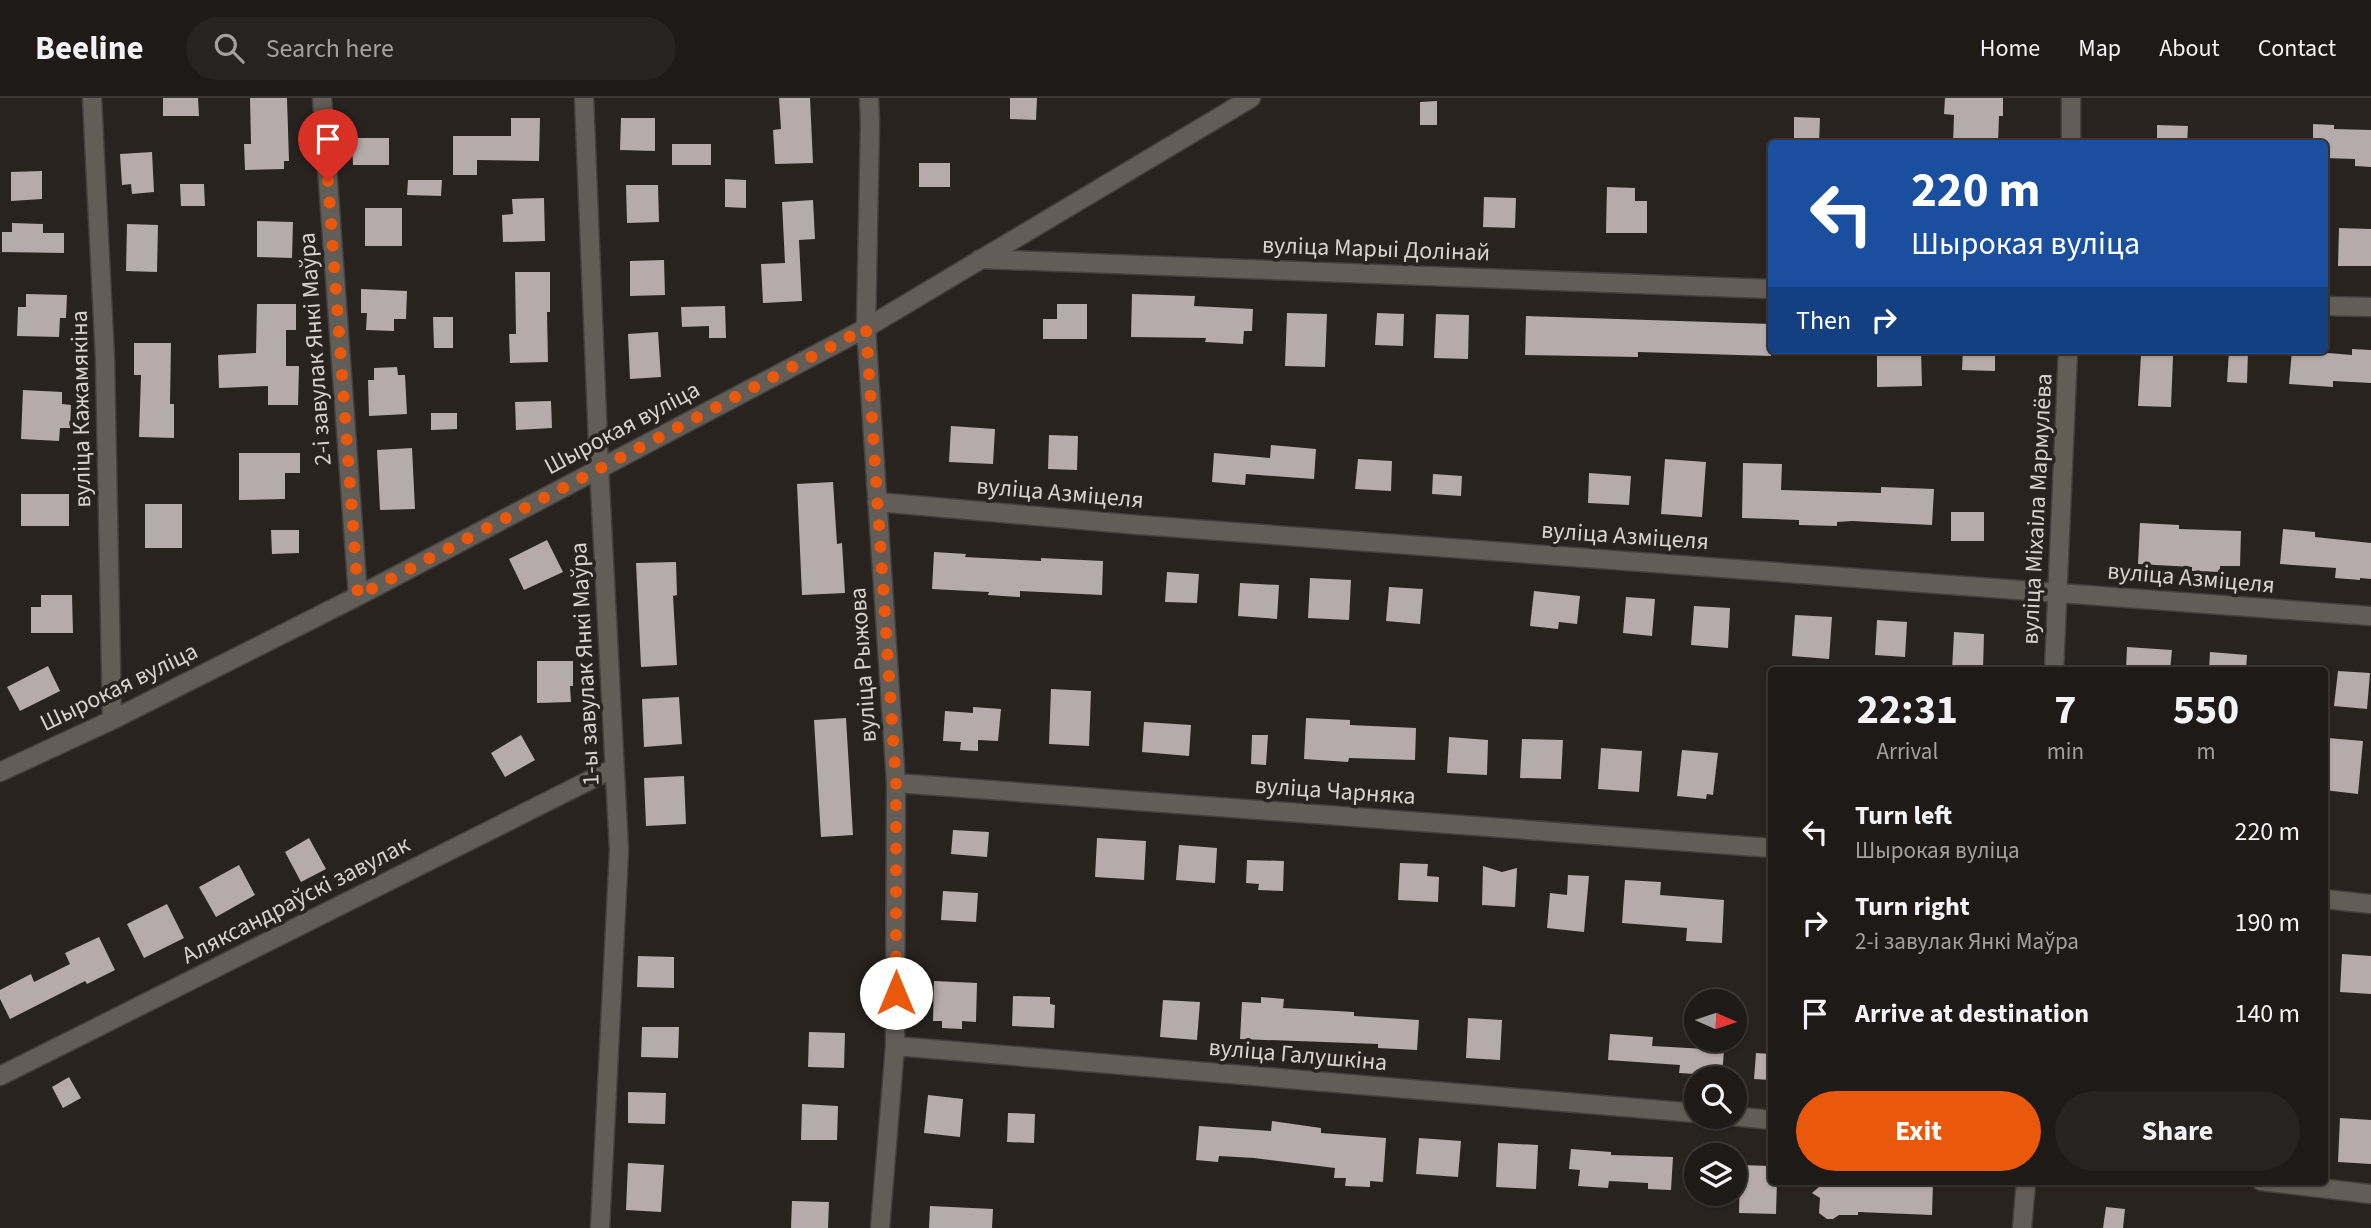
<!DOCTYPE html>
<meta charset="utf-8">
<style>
:root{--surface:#1e1a17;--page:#262320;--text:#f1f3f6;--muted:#a1a1a1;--line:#3c3836;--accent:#ea580c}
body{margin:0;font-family:"Source Sans 3",sans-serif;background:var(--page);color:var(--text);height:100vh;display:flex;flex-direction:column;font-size:26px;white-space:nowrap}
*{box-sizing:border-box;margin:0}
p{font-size:23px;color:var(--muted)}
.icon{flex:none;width:38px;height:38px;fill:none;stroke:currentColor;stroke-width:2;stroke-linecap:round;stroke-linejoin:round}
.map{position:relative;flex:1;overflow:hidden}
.details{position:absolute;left:1768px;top:569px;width:560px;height:518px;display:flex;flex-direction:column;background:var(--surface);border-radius:7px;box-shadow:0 2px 5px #0004,0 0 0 2px var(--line)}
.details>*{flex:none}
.guide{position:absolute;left:1768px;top:42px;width:560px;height:214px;border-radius:7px;box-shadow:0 2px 5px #0004,0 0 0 2px var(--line);background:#1a4fa0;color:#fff;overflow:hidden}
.needle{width:46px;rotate:93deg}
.controls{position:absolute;left:1684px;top:891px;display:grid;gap:14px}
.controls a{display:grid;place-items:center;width:63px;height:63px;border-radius:50%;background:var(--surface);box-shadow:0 2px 5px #0004,0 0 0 2px var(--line);font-size:35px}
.pin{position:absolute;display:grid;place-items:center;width:60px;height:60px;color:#fff;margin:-72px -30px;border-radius:50% 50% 50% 0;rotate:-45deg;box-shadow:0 0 7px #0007}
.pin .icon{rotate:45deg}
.me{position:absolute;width:77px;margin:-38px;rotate:0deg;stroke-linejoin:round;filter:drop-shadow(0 0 5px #0008)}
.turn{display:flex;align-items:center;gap:24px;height:147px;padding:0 28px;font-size:32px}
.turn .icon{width:91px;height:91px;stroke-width:2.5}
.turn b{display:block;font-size:49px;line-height:60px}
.then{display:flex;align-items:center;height:66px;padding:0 28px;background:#0003;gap:14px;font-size:26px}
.eta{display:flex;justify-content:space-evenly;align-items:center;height:119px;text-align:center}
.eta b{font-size:42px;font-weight:700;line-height:49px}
.button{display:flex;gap:14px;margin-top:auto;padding:14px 28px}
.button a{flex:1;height:80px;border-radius:42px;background:var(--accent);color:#fff;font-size:28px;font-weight:700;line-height:80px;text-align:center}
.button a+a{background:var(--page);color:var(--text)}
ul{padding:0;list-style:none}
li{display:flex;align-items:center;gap:21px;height:91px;padding:0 28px}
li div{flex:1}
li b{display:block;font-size:26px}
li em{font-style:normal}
header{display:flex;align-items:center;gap:42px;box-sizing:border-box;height:98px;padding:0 35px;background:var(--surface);border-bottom:2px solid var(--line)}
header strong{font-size:33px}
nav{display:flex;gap:38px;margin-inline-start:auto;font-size:24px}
.search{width:490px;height:63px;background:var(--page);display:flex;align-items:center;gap:18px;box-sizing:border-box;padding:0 24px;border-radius:38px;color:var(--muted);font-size:26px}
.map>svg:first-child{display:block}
.building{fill:#b4abaa}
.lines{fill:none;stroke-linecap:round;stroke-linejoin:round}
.minor-casing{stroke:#44403d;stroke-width:21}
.minor{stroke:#635d58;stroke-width:18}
.route{stroke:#ea580c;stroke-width:12;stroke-dasharray:0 21.6}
.labels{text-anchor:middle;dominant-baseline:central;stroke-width:7;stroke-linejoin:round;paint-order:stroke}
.street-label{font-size:24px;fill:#d7d3d1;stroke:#28231f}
</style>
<header>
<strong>Beeline</strong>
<div class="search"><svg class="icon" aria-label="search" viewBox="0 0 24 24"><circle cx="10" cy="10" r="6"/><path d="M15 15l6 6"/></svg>Search here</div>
<nav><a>Home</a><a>Map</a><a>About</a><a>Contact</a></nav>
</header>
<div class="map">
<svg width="2371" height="1130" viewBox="0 0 2371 1130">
<rect width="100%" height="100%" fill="#28231f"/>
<!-- building -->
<path class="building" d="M163,0H198L199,18H163Z
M250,0H287L289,63H284V71L245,72L244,46H251Z
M779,0H810L813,65L775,66L773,32L781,31Z
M1010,0H1037L1036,22L1010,21Z
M1945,0H2003V18H1999L1998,46H1953L1954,17L1944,16Z
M1437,3V27H1420V4Z
M1794,19L1820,20L1819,46H1794Z
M511,20H540L539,63L477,62V77H453V38H511Z
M621,20H655V53L620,52Z
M2313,26L2334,27V31L2371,32V69L2355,68V61L2324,60V46H2313Z
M2157,27L2188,28L2187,46H2157Z
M352,40H389V67H353Z
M672,46H711V67H672Z
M152,54L154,94L132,96L131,86L122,87L120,56Z
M919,65H950V89H919Z
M42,73V101L11,103V74Z
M725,81L746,82V110L725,109Z
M408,82H442L441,98L407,97Z
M180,86H204L205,108H181Z
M626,87H658L659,124L627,125Z
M1607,89L1635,90V103H1647V135H1606Z
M1484,99L1516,100L1515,130L1483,129Z
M544,100L545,143L503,144L502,117L513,116L512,101Z
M813,102L815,141L799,142L802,203L763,205L761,166L785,165L782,104Z
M365,110H402V148H365Z
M257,123L293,124L292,160L257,159Z
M12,125L43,126V135H64V155L2,154V134H12Z
M127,126L158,127L157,174L126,173Z
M2339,130L2371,131V168H2338Z
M664,162L665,197L630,198V163Z
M515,174H550V214H547L548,264L510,265L509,236H516Z
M361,191L407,193L406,221H394V233L366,232L367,215H361Z
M26,196L67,197L66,220H60L59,239L17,238L18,209H26Z
M1132,196L1195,198L1194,208L1253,211L1252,233H1244L1243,246L1205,244L1206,240L1131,239Z
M257,206H296V232H286V268H299L298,307H268V288L219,290L218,257L256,255Z
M1057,206H1087V241H1043V221H1057Z
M725,208L726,240H709V228L682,229L681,209Z
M1287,215L1327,216L1325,269L1285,268Z
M1377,215L1404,216L1403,248L1375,247Z
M1436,216L1469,217L1468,261L1434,260Z
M1526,218L1771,226V258L1638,254V259L1525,257Z
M433,219H453V250H434Z
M658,234L661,279L630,281L628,236Z
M134,245H171L170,306H174V340L139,339L141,277H134Z
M2352,251L2371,252V285L2333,283V289L2289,286L2292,252L2352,257Z
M1921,252L1922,288L1877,289V253Z
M1963,252H1995V273L1962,272Z
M2229,253H2248L2247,285L2227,284Z
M2141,257L2173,258L2171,309L2138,308Z
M397,269L398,277H405L407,316L369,318L368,282H374V270Z
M23,292L62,294V306L71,307L70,330H60L59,343L21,341Z
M551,303L552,330L516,332L515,304Z
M431,315H457V331L431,332Z
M951,328L995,331L993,366L949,364Z
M1049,337L1078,338L1077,372L1048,371Z
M1271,347L1316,351L1314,381L1246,376L1245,387L1212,384L1214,355L1270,360Z
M412,350L415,411L380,412L377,352Z
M239,355H300V375H285V401L239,402Z
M1358,361L1392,363L1391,393L1355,391Z
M1665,361L1706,364L1702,419L1661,416Z
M1743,365L1782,366L1781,392L1881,395V389L1934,391L1932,427L1852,423L1837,424V428L1799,427V422L1742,420Z
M1589,375L1631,378L1629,407L1588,405Z
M1433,376L1462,378L1461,398L1432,396Z
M833,384L837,446L842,445L845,495L802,497L797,386Z
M21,396H69V428H21Z
M145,406H182V450H145Z
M1951,414H1984V443H1951Z
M2140,425L2179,427V431L2241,433L2240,468H2220V474L2192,473V469L2138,466Z
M2283,431L2315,434V439L2371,445V481L2360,480V482L2335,480L2336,470L2280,466Z
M271,432H299V455L272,456Z
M547,442L563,474L524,492L509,461Z
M934,454L966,456L965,459L1041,463V460L1103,463L1102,497L1020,493V499L988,497L989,494L932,491Z
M676,464L677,497L673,498L677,567L641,569L636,465Z
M1167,474L1199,476L1197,505L1165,504Z
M1310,480L1351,482L1349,522L1308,520Z
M1240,485L1279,487L1277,521L1238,518Z
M1389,489L1423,491L1420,526L1386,523Z
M1534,493L1580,498L1577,526L1559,524L1558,531L1530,528Z
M41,497H72L73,535H31V509H41Z
M1626,499L1655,501L1652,538L1623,535Z
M1694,508L1730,510L1728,550L1691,547Z
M1795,517L1832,519L1829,561L1792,558Z
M1877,522L1907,524L1905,559L1875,557Z
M1954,534L1984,536L1983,572H1952Z
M2127,549L2172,552L2170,572H2126Z
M2210,554L2247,557L2246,572H2209Z
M537,563H573V588H570L571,604L537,605Z
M48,568L60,593L20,613L7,589Z
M2338,573L2370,575L2367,611L2334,608Z
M1051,591L1091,593L1089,648L1049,646Z
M679,599L682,646L644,649L642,601Z
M973,609L1001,611L998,643L978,642V653L960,652L961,644L943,643L945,613L973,615Z
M846,620L853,737L821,739L814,622Z
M1306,620L1350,622V627L1416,630L1415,662L1349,660L1348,664L1304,661Z
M1144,624L1191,627L1189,658L1142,654Z
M521,637L535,662L505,679L491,655Z
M1252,637H1268L1266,667L1251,666Z
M1449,639L1488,642L1487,677L1447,675Z
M2328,640L2363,643L2358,696L2324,692V652L2327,653Z
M1522,641L1563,642L1561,681L1520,680Z
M1601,650L1642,653L1639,694L1598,691Z
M1682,652L1718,655L1713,697L1707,696L1706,701L1677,698Z
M684,678L686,726L646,728L644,680Z
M953,732L989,734L987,759L951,756Z
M309,740L326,771L301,784L285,754Z
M1097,740L1146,743L1144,782L1095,779Z
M1179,747L1217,750L1215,785L1176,782Z
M1247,762L1284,763L1283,793L1258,792L1259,786L1246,785Z
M1400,765L1428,766L1427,778L1439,779L1438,804L1398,802Z
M239,767L255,797L216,819L199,789Z
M1483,768L1502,774L1517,770L1515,809L1482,807Z
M1568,777L1589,778L1584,834L1547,830L1550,795L1567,797Z
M1625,782L1661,784L1660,797L1724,802L1722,845L1686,843L1687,830L1622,825Z
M943,793L978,795L976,824L941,822Z
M167,806L184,840L144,860L127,826Z
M99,839L115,872L87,886L85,883L10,921L0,901V892L31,876L34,884L70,866L65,855Z
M2342,856L2371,858V896L2340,894Z
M638,858L674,859V890L637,889Z
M934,883L977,885L976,924L962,923V931L942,930V923H933Z
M1013,898L1050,899V906L1055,907L1054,930L1012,928Z
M1261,899L1284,901L1283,910L1354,914V918L1419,922L1417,952L1378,950V946L1240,941L1242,904L1261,905Z
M1163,902L1200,904L1197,942L1160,939Z
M1468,920L1502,922L1500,962L1466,960Z
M642,929H679L678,960L641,959Z
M809,934L845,935L844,970L808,969Z
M1610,936L1653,939L1652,948L1724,952L1722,978L1695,980V976L1679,975L1680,967L1608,962Z
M1756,955L1771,956V982L1754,981Z
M69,979L81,1000L63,1010L52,989Z
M628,994L666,995L665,1026L628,1025Z
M928,997L963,1001L960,1039L924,1035Z
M802,1006L838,1008L837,1042H801Z
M1008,1015L1035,1016L1034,1045L1007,1044Z
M2340,1020L2371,1022V1066L2338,1064Z
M1272,1023L1321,1030V1035L1386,1040L1383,1084L1370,1083V1089L1345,1088L1346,1080H1334L1335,1070L1254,1060L1219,1058L1218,1064L1196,1062L1199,1028L1271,1033Z
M1419,1040L1461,1043L1458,1079L1416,1076Z
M1498,1045L1538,1047L1536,1091L1496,1089Z
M1571,1051L1611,1054V1057L1673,1059L1671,1092L1648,1091V1085L1609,1083L1608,1090L1578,1088L1580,1072L1569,1071Z
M628,1065L664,1067L661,1114L626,1112Z
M1740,1067L1771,1068V1083H1777L1776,1116L1739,1115Z
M1820,1083L1888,1088L1889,1083H1933L1932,1117L1858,1114V1117H1839L1833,1121H1827L1819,1115L1820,1100L1812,1095L1820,1088Z
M792,1103L829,1104L828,1130H791Z
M930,1108L993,1111L992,1130H929Z
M2106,1109L2125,1111L2123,1130H2103Z"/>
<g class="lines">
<defs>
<path id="minor" d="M92,0L105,261L112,622
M322,0L358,498
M584,0L599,369L619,752L600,1130
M869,0L870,25L866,230L896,685L895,948L880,1130
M2071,46V0
M980,161L1771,191
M2324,208L2371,209
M877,404L1139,427L2371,518
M2054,572L2068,252
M0,674L112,622L358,498L866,230L1251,0
M896,685L1771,750
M2324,801L2371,806
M895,948L1696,1015
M0,978L614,670
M1732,1018L1771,1022
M2261,1083L2371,1096
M2022,1130L2026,1083"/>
</defs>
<!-- minor casing -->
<use href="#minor" class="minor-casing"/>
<!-- minor -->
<use href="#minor" class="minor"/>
</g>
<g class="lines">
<!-- route -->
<path class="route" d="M328,83L358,498L866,230L896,685V895"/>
</g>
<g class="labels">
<!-- street labels -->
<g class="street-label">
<text transform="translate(1376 151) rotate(2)">вуліца Марыі Долінай</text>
<text transform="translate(315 251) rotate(-94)">2-і завулак Янкі Маўра</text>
<text transform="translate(81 311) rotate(-91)">вуліца Кажамякіна</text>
<text transform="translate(622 330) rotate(-28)">Шырокая вуліца</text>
<text transform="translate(1060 395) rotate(5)">вуліца Азміцеля</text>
<text transform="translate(2037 411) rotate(-87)">вуліца Міхаіла Мармулёва</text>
<text transform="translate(1625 438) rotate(4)">вуліца Азміцеля</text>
<text transform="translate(2191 480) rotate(5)">вуліца Азміцеля</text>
<text transform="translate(585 566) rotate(-93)">1-ы завулак Янкі Маўра</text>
<text transform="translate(863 567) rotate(-94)">вуліца Рыжова</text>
<text transform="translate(119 589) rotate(-26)">Шырокая вуліца</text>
<text transform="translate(1335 693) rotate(4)">вуліца Чарняка</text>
<text transform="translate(296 802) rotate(-27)">Аляксандраўскі завулак</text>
<text transform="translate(1298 957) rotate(5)">вуліца Галушкіна</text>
</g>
</g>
</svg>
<div class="controls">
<a><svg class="needle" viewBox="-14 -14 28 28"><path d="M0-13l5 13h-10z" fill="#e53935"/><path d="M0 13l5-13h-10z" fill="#a1a1a1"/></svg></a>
<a><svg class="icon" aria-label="search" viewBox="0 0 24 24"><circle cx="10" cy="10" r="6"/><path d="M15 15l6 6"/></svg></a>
<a><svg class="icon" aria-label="layers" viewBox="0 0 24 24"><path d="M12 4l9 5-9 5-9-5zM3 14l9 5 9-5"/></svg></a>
</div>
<div class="pin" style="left:328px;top:83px;background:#d93025"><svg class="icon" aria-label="arrive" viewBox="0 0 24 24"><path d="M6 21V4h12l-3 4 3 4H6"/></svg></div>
<svg class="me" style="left:896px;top:895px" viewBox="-20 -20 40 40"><circle r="19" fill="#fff"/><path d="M0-13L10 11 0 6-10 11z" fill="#ea580c"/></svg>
<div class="guide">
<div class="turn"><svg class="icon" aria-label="left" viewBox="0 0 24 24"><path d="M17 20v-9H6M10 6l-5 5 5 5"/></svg><div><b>220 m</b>Шырокая вуліца</div></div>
<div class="then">Then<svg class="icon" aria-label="right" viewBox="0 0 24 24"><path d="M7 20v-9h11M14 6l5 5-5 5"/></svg></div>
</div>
<section class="details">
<div class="eta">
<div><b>22:31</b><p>Arrival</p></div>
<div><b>7</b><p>min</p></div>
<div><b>550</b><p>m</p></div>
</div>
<ul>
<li><svg class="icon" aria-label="left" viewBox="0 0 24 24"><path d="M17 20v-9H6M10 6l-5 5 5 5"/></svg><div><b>Turn left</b><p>Шырокая вуліца</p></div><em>220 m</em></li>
<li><svg class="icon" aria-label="right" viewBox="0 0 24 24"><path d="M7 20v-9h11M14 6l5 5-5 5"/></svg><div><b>Turn right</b><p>2-і завулак Янкі Маўра</p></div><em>190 m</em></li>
<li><svg class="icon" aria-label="arrive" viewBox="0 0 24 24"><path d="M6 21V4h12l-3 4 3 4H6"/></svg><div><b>Arrive at destination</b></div><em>140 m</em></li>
</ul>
<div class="button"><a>Exit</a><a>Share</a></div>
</section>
</div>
